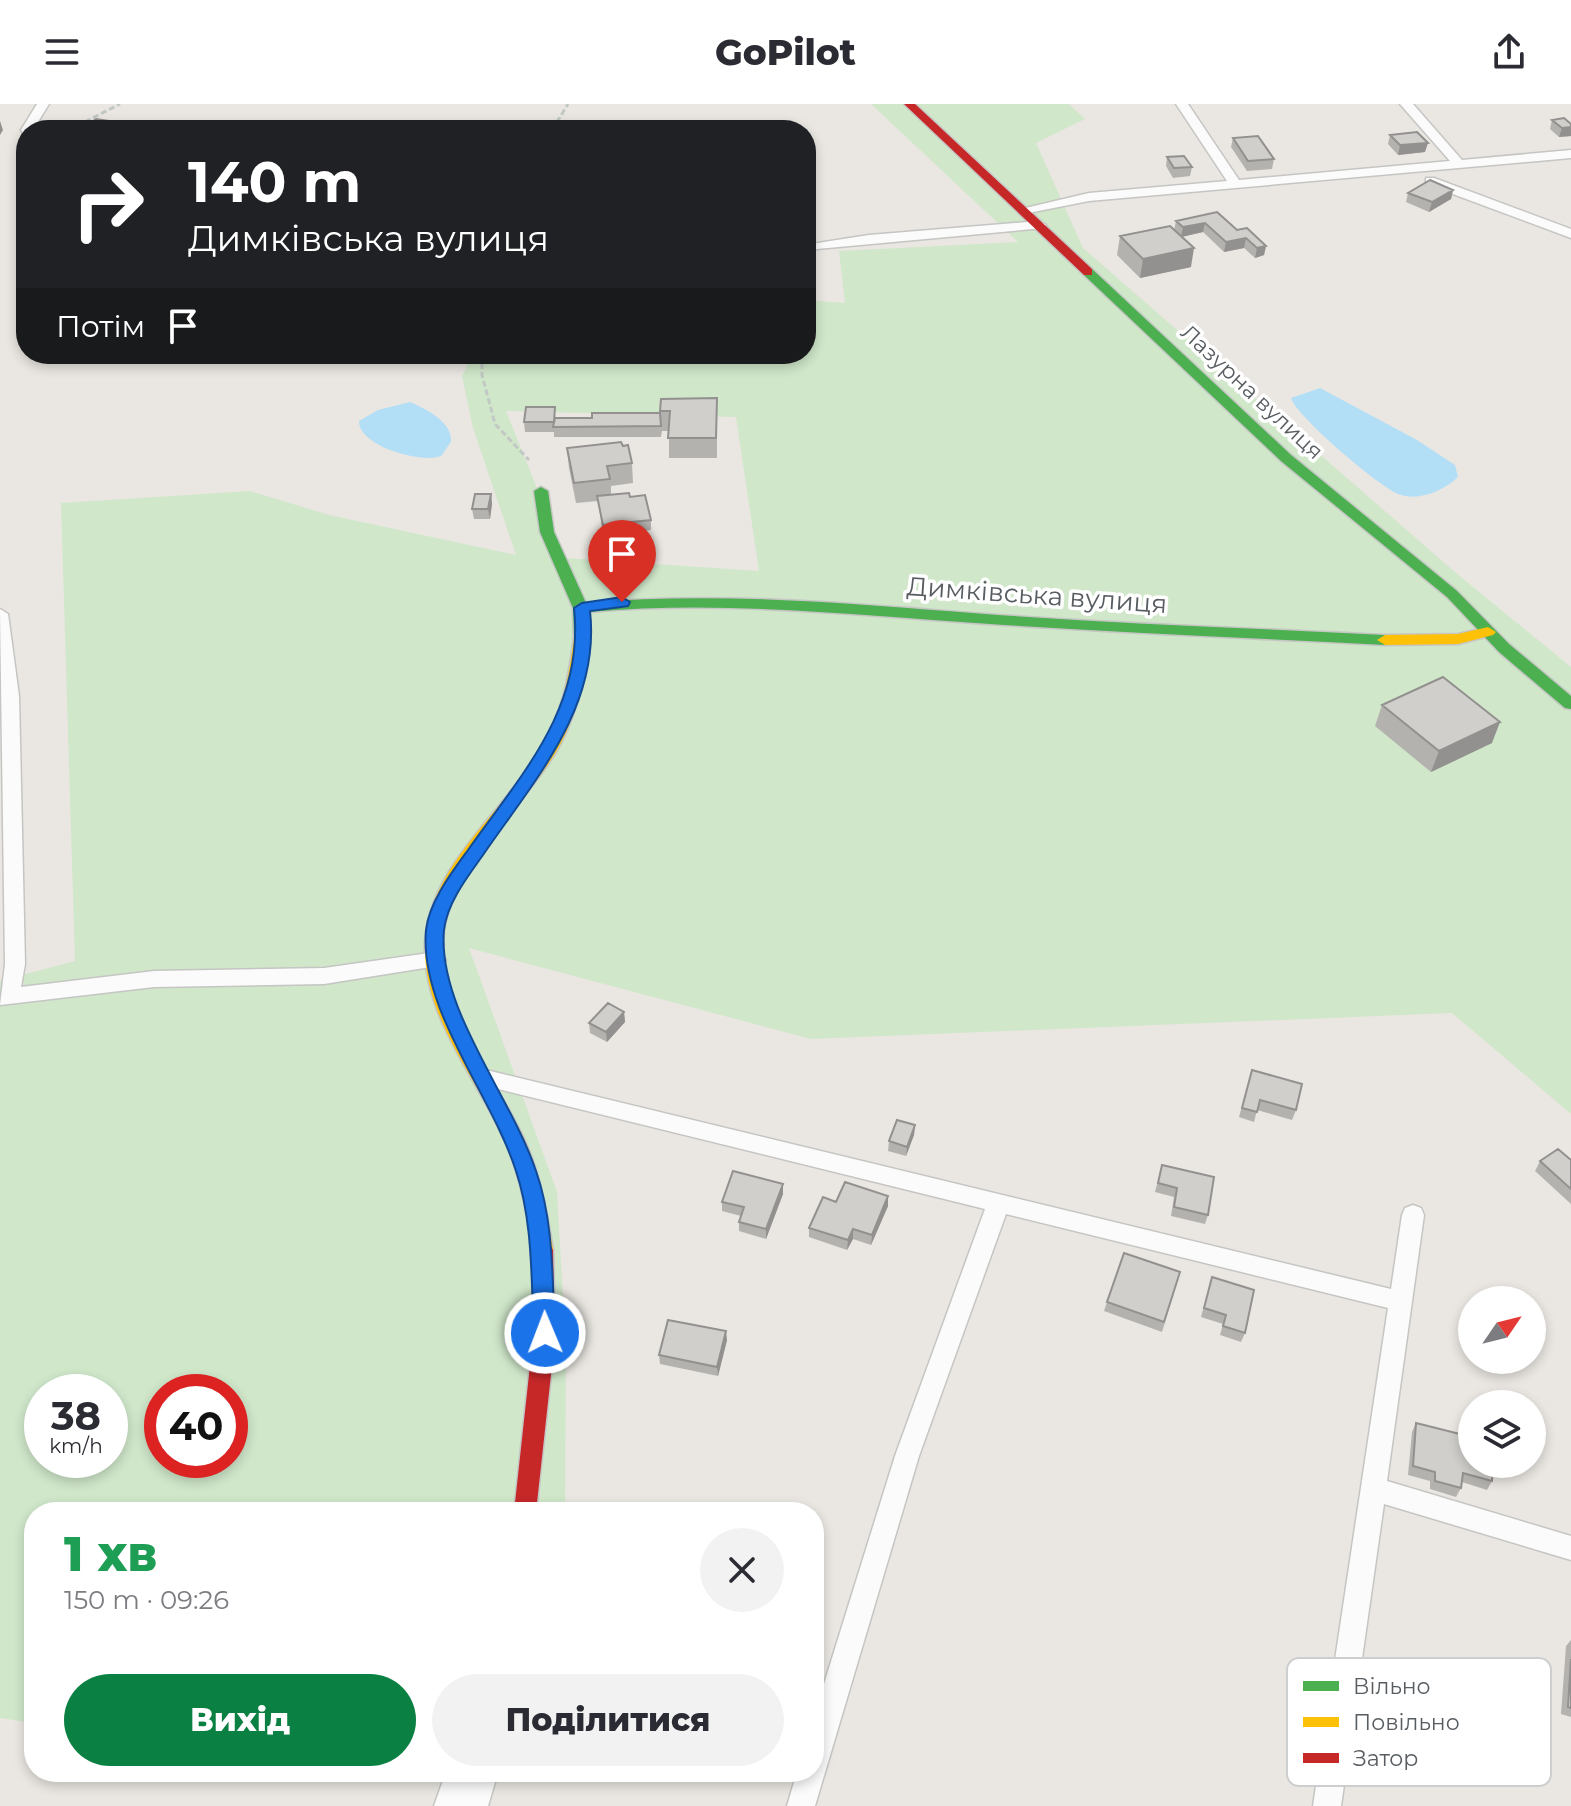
<!DOCTYPE html>
<html lang="uk">
<meta charset="utf-8">
<style>
:root{--surface:#fff;--page:#f2f2f3;--text:#2b2b33;--muted:#7c7c81;--accent:#0b8043}
body{margin:0;font-family:Montserrat,sans-serif;background:var(--page);color:var(--text);height:100vh;display:flex;flex-direction:column;font-size:30px;white-space:nowrap}
*{box-sizing:border-box;margin:0}
p{font-size:26px;color:var(--muted)}
.icon{flex:none;width:44px;height:44px;fill:none;stroke:currentColor;stroke-width:2;stroke-linecap:round;stroke-linejoin:round}
.map{position:relative;flex:1;overflow:hidden}
.panel{position:absolute;left:24px;top:1398px;width:800px;height:280px;display:flex;flex-direction:column;background:var(--surface);border-radius:32px;box-shadow:0 4px 12px #0003}
.panel>*{flex:none}
.banner{position:absolute;left:16px;top:16px;width:800px;height:244px;border-radius:32px;box-shadow:0 4px 12px #0003;background:#202124;color:#fff;overflow:hidden}
.needle{width:52px;rotate:55deg}
.tools{position:absolute;left:1458px;top:1182px;display:grid;gap:16px}
.tools a{display:grid;place-items:center;width:88px;height:88px;border-radius:50%;background:var(--surface);box-shadow:0 4px 12px #0003;font-size:40px}
.speed{position:absolute;left:24px;top:1270px;display:flex;gap:16px;font-size:40px;font-weight:700;text-align:center}
.speed>*{display:grid;place-content:center;width:104px;height:104px;border-radius:50%;background:var(--surface);box-shadow:0 4px 12px #0003;line-height:1}
.speed small{font-size:20px;font-weight:400}
.speed .limit{border:12px solid #d22;background:#fff;color:#111}
.pin{position:absolute;display:grid;place-items:center;width:68px;height:68px;color:#fff;margin:-82px -34px;border-radius:50% 50% 50% 0;rotate:-45deg;box-shadow:0 0 8px #0007}
.pin .icon{rotate:45deg}
.me{position:absolute;width:88px;margin:-44px;rotate:359deg;stroke-linejoin:round;filter:drop-shadow(0 0 6px #0008)}
.turn{display:flex;align-items:center;gap:28px;height:168px;padding:0 40px;font-size:36px}
.turn .icon{width:104px;height:104px;stroke-width:2.5}
.turn b{display:block;font-size:56px;line-height:68px}
.then{display:flex;align-items:center;height:76px;padding:0 40px;background:#0003;gap:16px;font-size:30px}
.round{display:grid;place-items:center;flex:none;width:84px;height:84px;border-radius:42px;background:var(--page)}
.headline{display:flex;align-items:center;justify-content:space-between;height:136px;padding:0 40px}
h1{font-size:48px;font-weight:800;line-height:60px;color:#1e9e55}
.action{display:flex;gap:16px;margin-top:auto;padding:16px 40px}
.action a{flex:1;height:92px;border-radius:48px;background:var(--accent);color:#fff;font-size:32px;font-weight:800;line-height:92px;text-align:center}
.action a+a{background:var(--page);color:var(--text)}
header{display:flex;justify-content:space-between;align-items:center;height:104px;padding:0 40px;background:var(--surface);font-size:36px;font-weight:800}
.map>svg:first-child{display:block}
.green{fill:#d0e7ca;fill-rule:evenodd}
.water{fill:#b3dff6}
.lines{fill:none;stroke-linecap:round;stroke-linejoin:round}
.lane-casing{stroke:#c5c5c3;stroke-width:3}
.street-casing{stroke:#c5c5c3;stroke-width:3}
.fast-casing{stroke:#c6c6c5;stroke-width:3}
.slow-casing{stroke:#c6c6c5;stroke-width:3}
.jam-casing{stroke:#c6c6c5;stroke-width:3}
.path{stroke:#c2c9c5;stroke-width:3;stroke-dasharray:6 3;stroke-linecap:butt}
.lane{fill:#fcfbfb;fill-rule:evenodd}
.street{fill:#fcfbfb;fill-rule:evenodd}
.fast{fill:#4caf50;fill-rule:evenodd}
.slow{fill:#ffc107;fill-rule:evenodd}
.jam{fill:#c62828;fill-rule:evenodd}
.wall{fill:#b4b2af}
.shaded-wall{fill:#92918f}
.building{fill:#d1cfcc;stroke:#92918f;stroke-width:2}
.route{fill:#1a73e8;stroke:#114b97;stroke-width:2}
.labels{text-anchor:middle;dominant-baseline:central;stroke-width:7;stroke-linejoin:round;paint-order:stroke}
.far-street-label{font-size:22px;fill:#585d61;stroke:#fff}
.street-label{font-size:26px;fill:#585d61;stroke:#fff}
.key{fill:#fff;stroke:#cdced0;stroke-width:2}
.key-label{font-size:22px;fill:#585d61}
</style>
<header><svg class="icon" aria-label="menu" viewBox="0 0 24 24"><path d="M4 6h16M4 12h16M4 18h16"/></svg>GoPilot<svg class="icon" aria-label="share" viewBox="0 0 24 24"><path d="M12 15V3M7 8l5-5 5 5M5 13v7h14v-7"/></svg></header>
<div class="map">
<svg width="1571" height="1702" viewBox="0 0 1571 1702">
<rect width="100%" height="100%" fill="#eae7e2"/>
<!-- green -->
<path class="green" d="M871,0H1069L1085,15L1036,39L1083,144L1456,469L1571,563V1010L1452,909L811,935L469,844L557,1088L566,1246L565,1408H34V1619L0,1614V877L75,857L61,399L250,387L329,411L516,451L473,324L462,272L473,250H806V196L845,199L839,147L1018,138ZM506,307L736,313L759,467L565,454ZM42,1288H110V1356H42ZM162,1288H230V1356H162Z"/>
<!-- water -->
<path class="water" d="M1320,284L1417,336L1455,361L1458,373C1445,386 1420,397 1401,391C1382,386 1296,312 1291,294Z
M410,298C426,305 453,318 451,338L441,352C421,360 358,342 359,317L378,306Z"/>
<g class="lines">
<defs>
<path id="lane" d="M37,0H49L33,26L23,29L21,26Z
M1176,0H1188L1239,76L1450,57L1400,0H1413L1462,56L1571,46V54L1089,97L1023,110L1017,106L1089,89L1227,77Z
M1426,74H1434L1571,125V134L1426,80Z
M1039,117L1046,121L1044,124L806,146V141L811,140L869,131Z
M0,505L8,510L19,592L25,860L21,883L154,867L324,864L436,848L443,851L446,856L443,861L324,880L154,883L0,901L5,860Z
M482,965L1391,1185L1402,1111L1405,1104L1413,1101L1421,1104L1424,1111L1387,1377L1571,1432V1456L1384,1400L1341,1702H1313L1388,1204L1006,1110L919,1352L815,1702H787L797,1668H814V1612L895,1352L985,1105L482,981L475,979L471,973L475,967Z"/>
<path id="street" d="M446,1668H498L488,1702H434Z"/>
<path id="fast" d="M1084,165H1092L1291,351L1457,487L1509,540L1571,592V605L1565,604L1499,548L1447,493L1281,357L1084,171Z
M541,383L548,387L554,428L586,499C720,487 852,500 985,510C1118,520 1252,524 1385,531L1393,536L1385,541C1253,534 1121,529 990,520C856,511 723,496 589,508L590,534L582,539L574,534L573,504L540,428L534,387Z"/>
<path id="slow" d="M1488,523L1496,528L1493,531L1458,540L1385,541L1377,536L1385,531L1458,530Z
M582,529L590,534C585,570 578,606 561,639C527,703 444,764 443,840C442,912 495,973 524,1035C540,1070 547,1108 553,1146L550,1152L543,1155L536,1152L533,1146C527,1108 520,1070 504,1035C476,973 422,911 425,839C429,761 505,707 542,644C562,611 569,572 574,534Z"/>
<path id="jam" d="M904,0H915L1092,165V171H1084Z
M543,1137L550,1140L553,1146L555,1234L536,1408H514L533,1234V1146L536,1140Z"/>
</defs>
<!-- lane casing -->
<use href="#lane" class="lane-casing"/>
<!-- street casing -->
<use href="#street" class="street-casing"/>
<!-- fast casing -->
<use href="#fast" class="fast-casing"/>
<!-- slow casing -->
<use href="#slow" class="slow-casing"/>
<!-- jam casing -->
<use href="#jam" class="jam-casing"/>
<!-- path -->
<path class="path" d="M69,26L120,0
M552,26L568,0
M482,250V271L495,320L529,356"/>
<!-- lane -->
<use href="#lane" class="lane"/>
<!-- street -->
<use href="#street" class="street"/>
<!-- fast -->
<use href="#fast" class="fast"/>
<!-- slow -->
<use href="#slow" class="slow"/>
<!-- jam -->
<use href="#jam" class="jam"/>
</g>
<!-- wall -->
<path class="wall" d="M1552,16L1571,32L1559,33L1550,25Z
M1390,31L1425,48L1398,51L1388,40Z
M1233,34L1274,55L1272,65L1247,67L1231,43Z
M1167,53L1192,63L1190,72L1173,74L1166,62Z
M1453,86L1451,95L1429,108L1406,98L1408,89Z
M1217,108L1237,126L1266,142L1264,151L1255,154L1244,144L1224,148L1203,128L1182,133L1191,163L1140,174L1117,151L1120,132L1174,126L1176,117Z
M806,111L807,116V135L806,136Z
M717,294V354H669V327H662L661,333H554V328H525L524,318L556,314H592L660,309L661,295Z
M567,344L632,359L633,379L611,382V390L630,393L651,416V426L603,431L598,397L576,399L569,364Z
M491,390L492,400L490,415H474L472,405Z
M1382,601L1492,639L1431,668L1375,622Z
M624,908L625,918L607,938L590,929L589,919Z
M1249,976L1296,1006L1292,1016L1257,1006L1254,1018L1239,1013Z
M915,1021L914,1031L906,1052L888,1047L889,1037Z
M1571,1056V1100L1535,1067L1540,1057Z
M1162,1061L1208,1111L1205,1120L1171,1112L1174,1093L1155,1088Z
M783,1080V1090L766,1135L739,1127V1118L741,1112L722,1107V1098Z
M888,1092V1102L871,1141L853,1135L847,1146L809,1133V1124L836,1098Z
M1180,1168L1162,1228L1104,1207L1107,1198Z
M1212,1173L1245,1229L1241,1238L1220,1231L1223,1220L1201,1213Z
M727,1236L718,1272L660,1260L659,1251Z
M1416,1319L1492,1377L1487,1386L1462,1378L1461,1384L1456,1393L1430,1385V1377L1408,1371L1412,1328Z
M1571,1536V1613L1561,1610L1566,1542Z"/>
<!-- shaded-wall -->
<path class="shaded-wall" d="M0,17L3,26L0,31Z
M115,18L117,26H105Z
M1571,23V32L1559,33L1562,24Z
M1428,39L1425,48L1398,51L1400,41Z
M1453,86L1451,95L1429,108L1432,98Z
M1205,119L1203,128L1181,133L1183,123Z
M1246,134L1244,144L1224,148L1226,138Z
M1266,142L1264,151L1255,154L1257,144Z
M1194,144L1191,163L1140,174L1143,155Z
M491,390L492,400L490,415L488,405Z
M1500,618L1492,639L1431,668L1439,647Z
M624,908L625,918L607,938L606,928Z
M915,1021L914,1031L906,1052L907,1043Z
M783,1080V1090L766,1135V1125Z
M888,1092V1102L871,1141L872,1131Z
M853,1125V1135L847,1146L848,1136Z
M726,1227L727,1236L718,1272L717,1263Z"/>
<!-- building -->
<path class="building" d="M1564,14L1571,20V23L1562,24L1552,16Z
M96,15L115,18L105,26H81Z
M1417,28L1428,39L1400,41L1390,31Z
M1258,32L1274,55L1248,57L1233,34Z
M1184,52L1192,63L1174,64L1167,53Z
M1430,76L1453,86L1432,98L1408,89Z
M1217,108L1237,126L1247,124L1266,142L1257,144L1246,134L1226,138L1205,119L1183,123L1176,117Z
M1170,122L1194,144L1143,155L1120,132Z
M717,294L716,334H668L670,307H660L661,295Z
M526,303H555L554,318H524Z
M592,309H660L661,322L553,323L555,314H592Z
M621,338L623,342L628,341L632,359L607,362L610,375L574,379L567,344Z
M629,389L630,393L645,391L651,416L603,421L597,392Z
M475,390H491L488,405H472Z
M1443,573L1500,618L1439,647L1382,601Z
M608,899L624,908L606,928L589,919Z
M1252,966L1302,980L1296,1006L1260,996L1257,1008L1242,1004Z
M897,1016L915,1021L907,1043L889,1037Z
M1558,1045L1571,1056V1085L1540,1057Z
M1162,1061L1214,1073L1208,1111L1174,1103L1177,1084L1158,1079Z
M733,1067L783,1080L766,1125L739,1118L744,1103L722,1098Z
M845,1078L888,1092L872,1131L853,1125L848,1136L809,1124L823,1093L836,1098Z
M1124,1149L1180,1168L1164,1218L1107,1198Z
M1212,1173L1254,1186L1245,1229L1223,1222L1226,1211L1204,1204Z
M668,1216L726,1227L717,1263L659,1251Z
M1416,1319L1472,1333V1360H1493L1492,1377L1463,1369L1461,1384L1435,1377V1368L1413,1362Z
M1571,1555V1604L1568,1603Z"/>
<!-- route -->
<path class="route" d="M622,493L630,498L628,502L590,507C601,603 533,678 483,751C468,772 447,799 444,826C437,904 511,992 536,1067C554,1118 552,1175 555,1229L552,1236L545,1238L537,1236L534,1229C531,1175 533,1118 516,1067C492,991 419,906 426,826C429,798 452,768 468,746C521,671 585,603 574,504L582,499Z"/>
<g class="labels">
<!-- far-street labels -->
<g class="far-street-label">
<text transform="translate(1252 288) rotate(43)">Лазурна вулиця</text>
</g>
<!-- street labels -->
<g class="street-label">
<text transform="translate(1037 491) rotate(4)">Димківська вулиця</text>
</g>
</g>
<!-- legend -->
<rect x="1287" y="1554" width="264" height="128" rx="12" class="key"/>
<rect x="1303" y="1577" width="36" height="10" fill="#4caf50"/>
<rect x="1303" y="1613" width="36" height="10" fill="#ffc107"/>
<rect x="1303" y="1649" width="36" height="10" fill="#c62828"/>
<g class="key-label">
<text x="1353" y="1590">Вільно</text>
<text x="1353" y="1626">Повільно</text>
<text x="1353" y="1662">Затор</text>
</g>
</svg>
<div class="tools">
<a><svg class="needle" viewBox="-14 -14 28 28"><path d="M0-13l5 13h-10z" fill="#e53935"/><path d="M0 13l5-13h-10z" fill="#7c7c81"/></svg></a>
<a><svg class="icon" aria-label="layers" viewBox="0 0 24 24"><path d="M12 4l9 5-9 5-9-5zM3 14l9 5 9-5"/></svg></a>
</div>
<div class="speed"><div>38<small>km/h</small></div><div class="limit">40</div></div>
<div class="pin" style="left:622px;top:498px;background:#d93025"><svg class="icon" aria-label="arrive" viewBox="0 0 24 24"><path d="M6 21V4h12l-3 4 3 4H6"/></svg></div>
<svg class="me" style="left:545px;top:1229px" viewBox="-20 -20 40 40"><circle r="17" fill="#1a73e8" stroke="#fff" stroke-width="3"/><path d="M0-11L8 9 0 5-8 9z" fill="#fff"/></svg>
<div class="banner">
<div class="turn"><svg class="icon" aria-label="right" viewBox="0 0 24 24"><path d="M7 20v-9h11M14 6l5 5-5 5"/></svg><div><b>140 m</b>Димківська вулиця</div></div>
<div class="then">Потім<svg class="icon" aria-label="arrive" viewBox="0 0 24 24"><path d="M6 21V4h12l-3 4 3 4H6"/></svg></div>
</div>
<section class="panel">
<div class="headline"><div><h1>1 хв</h1><p>150 m · 09:26</p></div><a class="round"><svg class="icon" aria-label="close" viewBox="0 0 24 24"><path d="M6 6l12 12M18 6L6 18"/></svg></a></div>
<div class="action"><a>Вихід</a><a>Поділитися</a></div>
</section>
</div>
